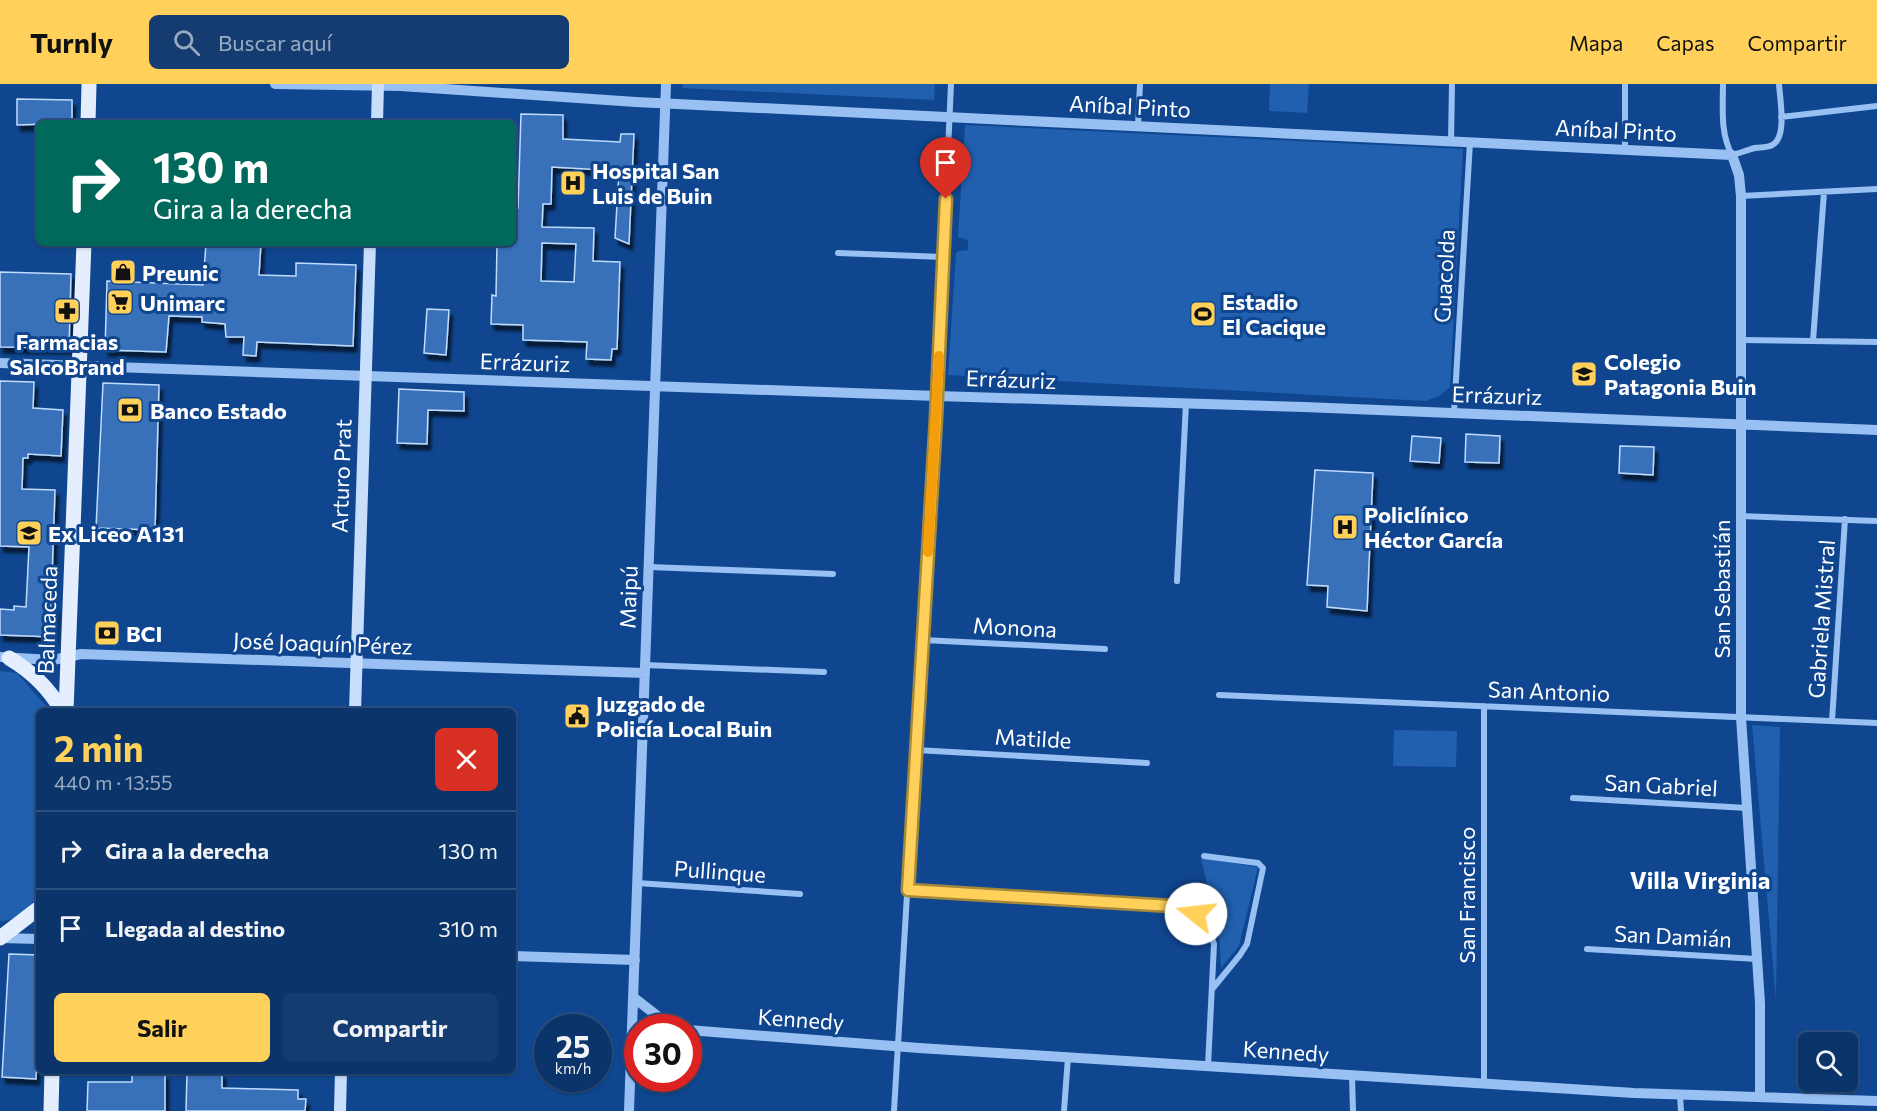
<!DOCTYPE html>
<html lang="es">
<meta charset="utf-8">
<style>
:root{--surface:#0b346b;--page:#143c71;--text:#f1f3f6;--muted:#9aaac1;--line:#2b4f7e;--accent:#ffd15a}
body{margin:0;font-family:Commissioner,sans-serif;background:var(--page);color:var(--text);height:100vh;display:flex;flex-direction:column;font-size:22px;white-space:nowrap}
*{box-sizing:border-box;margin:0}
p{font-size:20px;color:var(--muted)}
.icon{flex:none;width:33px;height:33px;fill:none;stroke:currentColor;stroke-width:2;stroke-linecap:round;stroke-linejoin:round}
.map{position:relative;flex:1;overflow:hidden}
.drawer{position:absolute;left:36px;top:624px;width:480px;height:366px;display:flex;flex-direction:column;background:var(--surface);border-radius:9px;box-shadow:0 2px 4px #0004,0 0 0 2px var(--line)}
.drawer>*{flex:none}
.top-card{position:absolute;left:36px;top:36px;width:480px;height:126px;border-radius:9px;box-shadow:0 2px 4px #0004,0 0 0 2px var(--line);background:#00695c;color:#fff;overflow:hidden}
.controls{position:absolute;left:1798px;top:948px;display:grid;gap:12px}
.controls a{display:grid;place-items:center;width:60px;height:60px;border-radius:9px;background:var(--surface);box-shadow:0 2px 4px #0004,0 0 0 2px var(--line);font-size:30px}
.speed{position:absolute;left:534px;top:930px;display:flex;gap:12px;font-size:30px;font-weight:700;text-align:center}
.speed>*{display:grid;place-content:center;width:78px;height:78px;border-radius:50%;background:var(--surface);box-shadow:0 2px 4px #0004,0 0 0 2px var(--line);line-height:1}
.speed small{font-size:15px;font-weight:400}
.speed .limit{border:9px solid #d22;background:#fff;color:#111}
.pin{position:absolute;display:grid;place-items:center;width:51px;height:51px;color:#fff;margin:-62px -26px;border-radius:50% 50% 50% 0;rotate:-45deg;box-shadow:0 0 6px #0007}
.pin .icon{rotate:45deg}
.me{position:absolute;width:66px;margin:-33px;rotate:286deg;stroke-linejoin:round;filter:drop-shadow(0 0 4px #0008)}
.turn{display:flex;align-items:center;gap:21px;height:126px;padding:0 18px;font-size:27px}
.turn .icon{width:78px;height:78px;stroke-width:2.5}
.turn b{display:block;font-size:42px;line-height:51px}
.round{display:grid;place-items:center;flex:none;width:63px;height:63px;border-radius:9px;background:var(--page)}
.overview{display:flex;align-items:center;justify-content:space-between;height:102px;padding:0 18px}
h1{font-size:36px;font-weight:700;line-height:45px;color:var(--accent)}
.action{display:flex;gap:12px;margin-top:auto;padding:12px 18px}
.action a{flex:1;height:69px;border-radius:9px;background:var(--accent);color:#111;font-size:24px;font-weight:700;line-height:69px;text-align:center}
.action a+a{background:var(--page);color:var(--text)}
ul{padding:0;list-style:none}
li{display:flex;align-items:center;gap:18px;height:78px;padding:0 18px;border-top:2px solid var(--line)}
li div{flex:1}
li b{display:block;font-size:22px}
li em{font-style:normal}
header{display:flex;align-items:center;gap:36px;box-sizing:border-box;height:84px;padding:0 30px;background:var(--accent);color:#111}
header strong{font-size:28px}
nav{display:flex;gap:33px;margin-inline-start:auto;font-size:21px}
.search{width:420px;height:54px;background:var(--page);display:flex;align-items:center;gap:15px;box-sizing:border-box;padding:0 21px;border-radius:9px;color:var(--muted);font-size:22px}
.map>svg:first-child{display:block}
.green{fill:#2060af}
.building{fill:#3770b9;stroke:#bfdbfe;stroke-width:1.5;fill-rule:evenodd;filter:url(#shadow)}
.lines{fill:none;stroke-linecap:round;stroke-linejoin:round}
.minor{stroke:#98c0f3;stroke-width:6}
.tertiary{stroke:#98c0f3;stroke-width:10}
.secondary{stroke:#c7defd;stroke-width:12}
.primary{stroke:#e4eeff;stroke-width:15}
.route-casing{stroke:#a6883a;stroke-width:15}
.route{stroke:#ffd15a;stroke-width:10}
.slow{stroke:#f59e0b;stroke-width:10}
.labels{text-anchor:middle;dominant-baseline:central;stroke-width:6;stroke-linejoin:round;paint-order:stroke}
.street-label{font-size:22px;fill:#fff;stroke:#0f468f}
.poi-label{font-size:22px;font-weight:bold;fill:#fff;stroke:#0f468f;text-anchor:start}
.neighbourhood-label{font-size:24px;font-weight:bold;fill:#fff;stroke:#0f468f}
</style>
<header>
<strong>Turnly</strong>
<div class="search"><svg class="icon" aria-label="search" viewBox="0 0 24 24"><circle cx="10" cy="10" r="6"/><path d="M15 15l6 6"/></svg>Buscar aquí</div>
<nav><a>Mapa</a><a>Capas</a><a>Compartir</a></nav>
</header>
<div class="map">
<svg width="1877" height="1027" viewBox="0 0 1877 1027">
<defs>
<filter id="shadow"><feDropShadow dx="3.5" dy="6" stdDeviation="1.5" flood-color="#0009"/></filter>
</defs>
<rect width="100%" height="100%" fill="#0f468f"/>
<!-- green -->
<path class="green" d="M683,0H935L934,16L682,4Z
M1270,0H1309L1307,29L1269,27Z
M965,41L1463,65L1450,303L1439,312L1426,317L948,291L956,169L959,167L968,166V156L958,153Z
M0,587L17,589L45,621L48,627H39V811C28,823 17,837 0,837Z
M1752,641L1780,643L1776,916Z
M1394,646L1457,647L1456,683L1393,682Z
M1201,774L1258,783L1239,862L1221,884L1219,851Z"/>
<!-- building -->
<path class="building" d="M17,15L72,16V39L17,41Z
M521,30L563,31V55L620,58L621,50H634L629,160L615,154L619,87L552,83L551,120H543L542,143L594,144L593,177L620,178L617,265H612L611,276L586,275L587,258L523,256V241L491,240L492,211L496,212L497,159H513V123L518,124ZM542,159L576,160L574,198L541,197Z
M206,159H261L259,191L296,192V179L356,181L353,262L257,258L256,272L243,271L244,253H226L225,240L202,238V233L169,232L166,268L105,266L107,197L203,201Z
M0,188L71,190L69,264L0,263Z
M427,225L449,226L446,271L424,269Z
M0,297L34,298L33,324L63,326L61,372L28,370V374H23L22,405L55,406L51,524H55L54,553L0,551V525L14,526V522L26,523L29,463L0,462Z
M103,299L159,301L155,446L96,444Z
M399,305L464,308V327L428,326L427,360L397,359Z
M1466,350L1500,352L1499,379L1465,378Z
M1412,352L1441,354L1439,379L1410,377Z
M1620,362L1654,363L1653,391L1619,389Z
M1315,386L1373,389L1367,527L1327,523L1328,502L1307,501Z
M9,870L39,871V933L36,995L2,993Z
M132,989L165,990V1027H87L88,998H132Z
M222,989V1004L298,1006V1015H306L305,1027H186L187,990Z"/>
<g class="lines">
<!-- minor -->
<path class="minor" d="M1625,0V65
M1723,0C1723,24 1720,49 1732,71C1740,69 1747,66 1755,64C1760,63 1765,64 1770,62C1788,57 1780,16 1779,0
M1781,33L1877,22
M1138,42L1140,0
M1451,57L1452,0
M1741,112L1877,105
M838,169L943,173
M1740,256L1877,258
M1813,257L1824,108
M1454,329L1470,58
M1740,432L1877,437
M649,483L833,490
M1177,497L1186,319
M923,556L1105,565
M645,581L824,588
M1219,611L1877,639
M1484,622V999
M1832,637L1845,435
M916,666L1147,679
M1573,714L1747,724
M1204,772L1258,779L1263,784L1247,860L1240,871L1213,904
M637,799L800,810
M908,806L1171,822C1194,825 1208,837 1214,860L1208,982
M1587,865L1757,875
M1352,991L1353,1027
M1680,1011L1681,1027
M894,1027L937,312L951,0
M1064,1027L1068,973"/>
<!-- tertiary -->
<path class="tertiary" d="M275,0L401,2L636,18L1732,71L1739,91L1741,112V633L1760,919V1013
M0,279L937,312L1304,323L1877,346
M0,573L53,576L81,570L645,589
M0,854L39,855
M513,872L635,876
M633,913L660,934L682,944
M632,943L644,944
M688,946L919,964L1634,1009L1877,1017
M629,1027L666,0"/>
<!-- secondary -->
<path class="secondary" d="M377,39L378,0
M355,627L370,159
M340,1027L341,987"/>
<!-- primary -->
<path class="primary" d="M88,39L89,0
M9,574C31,587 49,604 62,627
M66,627L84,159
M0,854L39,824
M51,1027L52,987"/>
</g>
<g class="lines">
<defs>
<path id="route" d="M946,115L936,334L908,806L1171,822L1188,826L1196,830"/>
</defs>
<!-- route casing -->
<use href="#route" class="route-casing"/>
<!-- route -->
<use href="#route" class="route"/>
<!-- slow -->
<path class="slow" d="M928,468L939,272"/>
</g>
<!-- icons -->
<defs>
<symbol id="hospital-square" viewBox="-11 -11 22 22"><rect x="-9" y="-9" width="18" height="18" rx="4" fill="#ffd15a" stroke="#0f468f"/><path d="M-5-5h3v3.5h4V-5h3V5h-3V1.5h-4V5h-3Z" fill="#111"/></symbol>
<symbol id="shop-square" viewBox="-11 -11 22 22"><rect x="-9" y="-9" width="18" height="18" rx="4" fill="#ffd15a" stroke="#0f468f"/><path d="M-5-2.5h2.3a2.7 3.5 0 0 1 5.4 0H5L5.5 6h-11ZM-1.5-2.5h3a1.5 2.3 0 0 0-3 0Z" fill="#111"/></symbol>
<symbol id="supermarket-square" viewBox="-11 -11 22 22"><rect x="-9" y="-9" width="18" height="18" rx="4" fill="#ffd15a" stroke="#0f468f"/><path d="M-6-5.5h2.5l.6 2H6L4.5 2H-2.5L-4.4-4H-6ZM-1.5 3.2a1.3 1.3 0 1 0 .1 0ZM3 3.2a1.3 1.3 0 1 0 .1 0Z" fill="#111"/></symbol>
<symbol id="pharmacy-square" viewBox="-11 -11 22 22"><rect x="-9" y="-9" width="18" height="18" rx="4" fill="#ffd15a" stroke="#0f468f"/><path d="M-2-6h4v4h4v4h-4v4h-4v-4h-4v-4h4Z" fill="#111"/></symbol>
<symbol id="stadium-square" viewBox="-11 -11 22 22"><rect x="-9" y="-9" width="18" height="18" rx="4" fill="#ffd15a" stroke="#0f468f"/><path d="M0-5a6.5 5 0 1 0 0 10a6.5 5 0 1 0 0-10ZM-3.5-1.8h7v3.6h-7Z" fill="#111"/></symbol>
<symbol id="school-square" viewBox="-11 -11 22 22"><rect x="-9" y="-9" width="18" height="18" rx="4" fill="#ffd15a" stroke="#0f468f"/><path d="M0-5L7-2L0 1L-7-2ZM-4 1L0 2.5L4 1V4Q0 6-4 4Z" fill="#111"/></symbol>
<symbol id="bank-square" viewBox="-11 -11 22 22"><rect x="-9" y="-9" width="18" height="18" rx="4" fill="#ffd15a" stroke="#0f468f"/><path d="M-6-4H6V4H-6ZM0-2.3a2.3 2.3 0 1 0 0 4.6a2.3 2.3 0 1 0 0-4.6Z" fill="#111"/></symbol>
<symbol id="civic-square" viewBox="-11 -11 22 22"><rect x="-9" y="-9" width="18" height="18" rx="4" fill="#ffd15a" stroke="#0f468f"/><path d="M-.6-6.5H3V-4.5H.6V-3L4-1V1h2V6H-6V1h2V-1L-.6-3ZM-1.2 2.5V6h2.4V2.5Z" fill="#111"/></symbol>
</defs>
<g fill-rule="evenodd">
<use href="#hospital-square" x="558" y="84" width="30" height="30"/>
<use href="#shop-square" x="108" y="173" width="30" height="30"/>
<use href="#supermarket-square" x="105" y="203" width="30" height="30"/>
<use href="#pharmacy-square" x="52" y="212" width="30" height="30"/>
<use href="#stadium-square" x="1188" y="215" width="30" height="30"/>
<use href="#school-square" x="1569" y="275" width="30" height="30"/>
<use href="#bank-square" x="115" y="311" width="30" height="30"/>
<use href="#hospital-square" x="1330" y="428" width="30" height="30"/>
<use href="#school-square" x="14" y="434" width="30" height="30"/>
<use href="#bank-square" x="92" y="534" width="30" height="30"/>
<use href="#civic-square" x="562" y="617" width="30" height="30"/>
</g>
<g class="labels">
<!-- street labels -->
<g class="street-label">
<text transform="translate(1130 22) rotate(3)">Aníbal Pinto</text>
<text transform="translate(1616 46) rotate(3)">Aníbal Pinto</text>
<text transform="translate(1444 192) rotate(-87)">Guacolda</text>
<text transform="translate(525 278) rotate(2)">Errázuriz</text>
<text transform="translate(1011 295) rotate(2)">Errázuriz</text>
<text transform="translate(1497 311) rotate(2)">Errázuriz</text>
<text transform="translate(341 392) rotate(-88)">Arturo Prat</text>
<text transform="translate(1721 505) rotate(-90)">San Sebastián</text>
<text transform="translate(628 513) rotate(-88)">Maipú</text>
<text transform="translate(1821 535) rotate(-86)">Gabriela Mistral</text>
<text transform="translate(47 536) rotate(-88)">Balmaceda</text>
<text transform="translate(1015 543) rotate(3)">Monona</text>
<text transform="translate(323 559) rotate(2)">José Joaquín Pérez</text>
<text transform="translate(1549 607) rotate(2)">San Antonio</text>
<text transform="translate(1033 654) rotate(3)">Matilde</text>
<text transform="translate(1661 701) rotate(3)">San Gabriel</text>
<text transform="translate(720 787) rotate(4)">Pullinque</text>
<text transform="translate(1466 811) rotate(-90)">San Francisco</text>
<text transform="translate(1673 852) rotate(3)">San Damián</text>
<text transform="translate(801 935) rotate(4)">Kennedy</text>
<text transform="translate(1286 967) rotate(4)">Kennedy</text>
</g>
<!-- poi labels -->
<g class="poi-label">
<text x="592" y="86">Hospital San<tspan x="592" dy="25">Luis de Buin</tspan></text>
<text x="142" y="188">Preunic</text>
<text x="1222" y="217">Estadio<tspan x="1222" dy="25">El Cacique</tspan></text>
<text x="140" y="218">Unimarc</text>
<text x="67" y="257" text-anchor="middle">Farmacias<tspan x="67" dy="25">SalcoBrand</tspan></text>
<text x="1604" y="277">Colegio<tspan x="1604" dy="25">Patagonia Buin</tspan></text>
<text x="150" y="326">Banco Estado</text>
<text x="1364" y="430">Policlínico<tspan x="1364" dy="25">Héctor García</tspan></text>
<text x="48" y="449">Ex Liceo A131</text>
<text x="126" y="549">BCI</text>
<text x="596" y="619">Juzgado de<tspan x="596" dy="25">Policía Local Buin</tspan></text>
</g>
<!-- neighbourhood labels -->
<g class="neighbourhood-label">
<text x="1700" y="795">Villa Virginia</text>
</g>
</g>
</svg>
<div class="controls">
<a><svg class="icon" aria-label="search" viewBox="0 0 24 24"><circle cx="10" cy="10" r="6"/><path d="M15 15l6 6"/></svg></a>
</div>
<div class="speed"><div>25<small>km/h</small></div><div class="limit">30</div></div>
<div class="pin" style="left:946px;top:115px;background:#d93025"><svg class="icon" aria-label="arrive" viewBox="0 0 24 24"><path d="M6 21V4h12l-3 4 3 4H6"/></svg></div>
<svg class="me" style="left:1196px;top:830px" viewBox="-20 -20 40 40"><circle r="19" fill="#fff"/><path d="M0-13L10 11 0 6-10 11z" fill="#ffd15a"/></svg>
<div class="top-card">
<div class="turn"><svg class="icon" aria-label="right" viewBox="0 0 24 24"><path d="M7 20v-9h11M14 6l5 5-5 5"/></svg><div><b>130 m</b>Gira a la derecha</div></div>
</div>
<section class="drawer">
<div class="overview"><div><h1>2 min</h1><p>440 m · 13:55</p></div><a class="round" style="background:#d93025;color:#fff"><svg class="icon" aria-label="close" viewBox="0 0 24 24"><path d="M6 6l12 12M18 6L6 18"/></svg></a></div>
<ul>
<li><svg class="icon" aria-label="right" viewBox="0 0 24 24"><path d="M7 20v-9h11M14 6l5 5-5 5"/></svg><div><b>Gira a la derecha</b></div><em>130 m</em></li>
<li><svg class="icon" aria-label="arrive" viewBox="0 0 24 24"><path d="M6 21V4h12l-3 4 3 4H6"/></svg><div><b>Llegada al destino</b></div><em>310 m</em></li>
</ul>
<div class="action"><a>Salir</a><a>Compartir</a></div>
</section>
</div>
